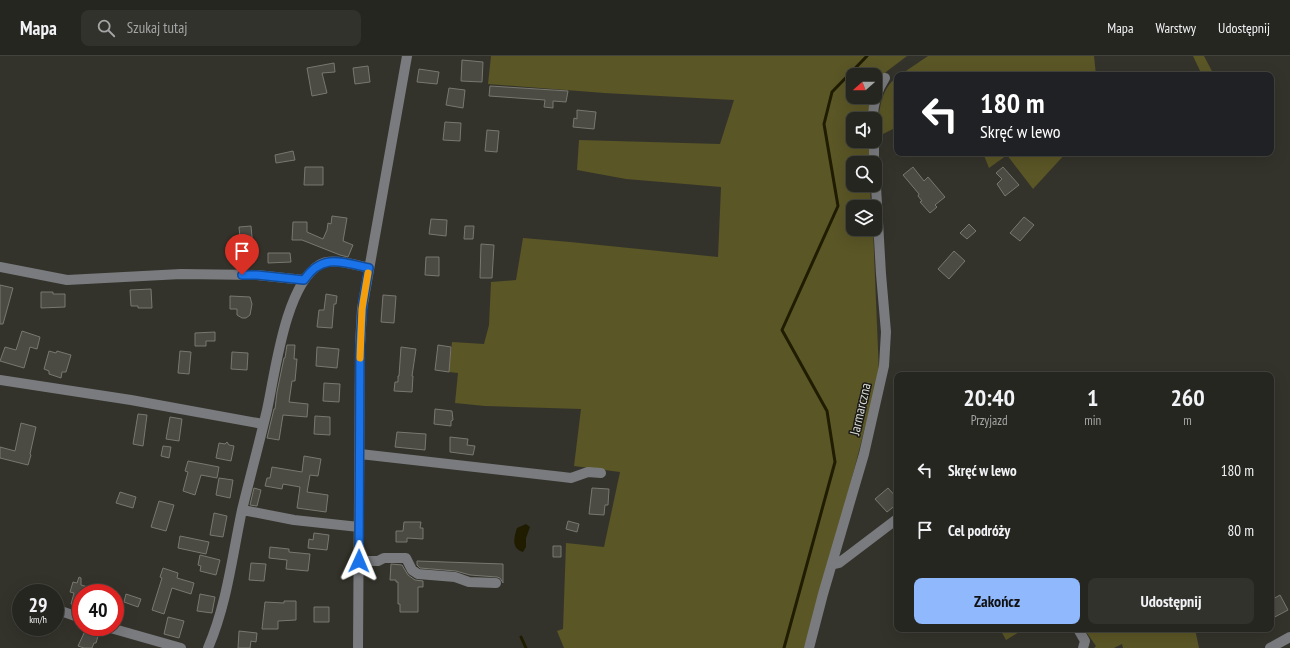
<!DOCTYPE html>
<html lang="pl">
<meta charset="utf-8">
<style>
:root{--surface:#262620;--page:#32322d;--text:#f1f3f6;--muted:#a4a5a5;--line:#42433e;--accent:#90b8fd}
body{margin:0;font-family:"PT Sans Narrow",sans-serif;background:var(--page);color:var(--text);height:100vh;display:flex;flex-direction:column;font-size:15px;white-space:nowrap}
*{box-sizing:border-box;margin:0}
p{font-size:13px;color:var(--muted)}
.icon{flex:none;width:22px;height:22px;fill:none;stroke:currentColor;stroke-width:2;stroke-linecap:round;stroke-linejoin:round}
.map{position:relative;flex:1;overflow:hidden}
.side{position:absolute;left:894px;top:316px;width:380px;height:260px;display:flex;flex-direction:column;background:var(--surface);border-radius:8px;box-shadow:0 4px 16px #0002,0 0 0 1px var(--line)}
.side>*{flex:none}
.hud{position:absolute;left:894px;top:16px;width:380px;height:84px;border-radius:8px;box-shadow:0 4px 16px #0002,0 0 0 1px var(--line);background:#202124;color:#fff;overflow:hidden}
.needle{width:26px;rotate:249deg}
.controls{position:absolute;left:846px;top:12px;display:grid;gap:8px}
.controls a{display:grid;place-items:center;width:36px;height:36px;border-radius:8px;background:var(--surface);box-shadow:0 4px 16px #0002,0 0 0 1px var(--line);font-size:20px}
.speed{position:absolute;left:12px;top:528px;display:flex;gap:8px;font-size:20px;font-weight:700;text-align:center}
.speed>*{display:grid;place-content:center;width:52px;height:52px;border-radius:50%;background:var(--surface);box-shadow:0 4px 16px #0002,0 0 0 1px var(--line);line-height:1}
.speed small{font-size:10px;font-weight:400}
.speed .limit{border:6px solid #d22;background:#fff;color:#111}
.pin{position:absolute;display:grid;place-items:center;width:34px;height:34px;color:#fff;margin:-41px -17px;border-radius:50% 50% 50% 0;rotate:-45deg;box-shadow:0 0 4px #0007}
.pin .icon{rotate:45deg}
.me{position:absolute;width:44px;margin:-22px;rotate:1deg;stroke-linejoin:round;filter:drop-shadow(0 0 3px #0008)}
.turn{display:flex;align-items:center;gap:14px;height:84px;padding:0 20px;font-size:18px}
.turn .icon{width:52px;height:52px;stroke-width:2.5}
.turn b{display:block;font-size:28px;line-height:34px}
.eta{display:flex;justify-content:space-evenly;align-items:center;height:68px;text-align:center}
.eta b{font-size:24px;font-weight:700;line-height:28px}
.button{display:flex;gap:8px;margin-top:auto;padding:8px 20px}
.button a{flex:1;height:46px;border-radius:8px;background:var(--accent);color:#111;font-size:16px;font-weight:700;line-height:46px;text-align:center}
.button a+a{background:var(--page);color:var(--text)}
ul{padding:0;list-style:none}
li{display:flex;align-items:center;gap:12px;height:60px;padding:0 20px}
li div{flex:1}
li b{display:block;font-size:15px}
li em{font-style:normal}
header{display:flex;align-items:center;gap:24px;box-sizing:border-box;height:56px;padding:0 20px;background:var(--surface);border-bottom:1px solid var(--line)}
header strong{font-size:19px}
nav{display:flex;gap:22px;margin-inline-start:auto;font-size:14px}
.search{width:280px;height:36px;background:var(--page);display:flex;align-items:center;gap:10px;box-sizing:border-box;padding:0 14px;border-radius:8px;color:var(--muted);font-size:15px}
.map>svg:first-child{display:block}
.green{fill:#5a5626}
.water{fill:#1f1c00}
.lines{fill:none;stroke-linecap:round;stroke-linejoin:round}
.stream{stroke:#1f1c00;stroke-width:3}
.building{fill:#4b4a43;stroke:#797870}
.minor{stroke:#797b7e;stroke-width:10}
.route-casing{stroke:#114b97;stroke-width:10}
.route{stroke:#1a73e8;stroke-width:7}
.slow{stroke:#f59e0b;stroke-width:7}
.labels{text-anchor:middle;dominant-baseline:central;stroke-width:3;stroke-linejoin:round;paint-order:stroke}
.street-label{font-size:14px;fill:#dcdcd7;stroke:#1a1a17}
</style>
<header>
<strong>Mapa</strong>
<div class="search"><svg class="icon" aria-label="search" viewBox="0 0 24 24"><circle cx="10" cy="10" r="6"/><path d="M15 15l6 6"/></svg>Szukaj tutaj</div>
<nav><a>Mapa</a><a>Warstwy</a><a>Udostępnij</a></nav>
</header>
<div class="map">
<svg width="1290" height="592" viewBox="0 0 1290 592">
<rect width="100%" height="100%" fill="#33332b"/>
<!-- green -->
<path class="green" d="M491,0H907L886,16L875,30V19H853V41H870L869,63H853V85H869V107H853V129H870L871,151H853V173H873L879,317L845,449L804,592H564L557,575L563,573L566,487L604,491L620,416L574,410L581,353L485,350L455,347L458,317L449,316L452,286L484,288L489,269L491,226L516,224L523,182L570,186L718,201L721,131L626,123L577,114L579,84L720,88L734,44L604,37L488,28Z
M928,0H1094L1096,19H900Z
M1193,0H1204L1214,19H1202Z
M897,21V71L877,81C879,60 878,35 897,21Z
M983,97H1066L1033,133L1007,99L989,112Z
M1000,573H1024L1006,584Z
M1084,573H1195L1199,592H1123L1122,588L1114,592H1094L1096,590Z"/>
<!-- water -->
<path class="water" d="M526,468L530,471L526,482V491L523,496C511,492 514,482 517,472Z"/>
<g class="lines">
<!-- stream -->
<path class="stream" d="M521,581L526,592
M784,592L835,406L827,355L782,274L838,150L824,68L832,36L867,0"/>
</g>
<!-- building -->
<path class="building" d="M462,4L483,6L482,26L461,25Z
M334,7L335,16L322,17L327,37L312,40L307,12Z
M368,10L370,26L355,28L353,12Z
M419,13L439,16L437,28L417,26Z
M490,30L568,35L566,46L553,45V52L544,51L545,44L489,40Z
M449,32L465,34L463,52L446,49Z
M577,54L596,56L594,73L573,71L574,62L577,63Z
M445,66L461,67L460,85L443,84Z
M487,74L499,75L497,96L485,95Z
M293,95L295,104L276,107L275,99Z
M305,111H323V129H304Z
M913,111L924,125L928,121L945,141L935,149L937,151L930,157L920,146L922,145L918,140L919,138L903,119Z
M1003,111L1019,129L1005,140L997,128L1002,123L996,117Z
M332,160L347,162L343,185L353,189L348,201L340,199L302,184H292L293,166H307V176L323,183L327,174L328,167L331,168Z
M1024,161L1034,169L1020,185L1010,177Z
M431,163L447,164L446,180L429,178Z
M969,168L976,175L967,183L960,177Z
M251,170L253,192L241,193L239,171Z
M465,170H474L473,183H464Z
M481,188L494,189L492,222H480Z
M954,195L965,205L949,223L938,213Z
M268,197H290L291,206L268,207Z
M426,201H439V220L425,219Z
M0,229L13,232L3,268H0Z
M151,233L152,252H138V250H131L130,234Z
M41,236H53V238H65V251L41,252Z
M326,238L337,240L336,248H334L332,272L317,271L319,254H324Z
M383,239L396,240L394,267L381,266Z
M230,240L250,241L252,248L250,259L246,262H242L237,259V253H230Z
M22,275L40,281L37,293L30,291L24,312L0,305L5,291L16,294Z
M215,276V285H206V290H195V277Z
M287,289H295L294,303H297L295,325H292L289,346L308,348L307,361L283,359L279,384L267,382L274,353H275L277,336L284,302H285Z
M438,289L451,291L449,316L435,314Z
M317,291L339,293L337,312L316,310Z
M401,291L416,293L412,320H413L412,336L394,335L395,326H398V320H399Z
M49,295L56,297L57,295L71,299L66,316H62L61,322L49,318V315L44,313Z
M180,295L191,296L189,318L178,317Z
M232,296L248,297L247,314L231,313Z
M324,327L340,328L339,346L323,345Z
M435,353L452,355L453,364L451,365V370L434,368Z
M138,358L147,359L143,390L133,388Z
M315,360L330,361V379L314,378Z
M170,361L182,363L179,385L166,383Z
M21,367L36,371L30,398L31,399L28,409L0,402V391L15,395Z
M397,376L426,378L425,394L395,391Z
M450,381L468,383L467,389L475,390L473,399L450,396Z
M227,386L229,389L234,390L231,405L216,402L219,387L225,388Z
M163,390L171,391L169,402L161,400Z
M304,400L321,403L318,420L310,419L307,436L328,439L326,456L297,452L300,431L283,428L282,433L265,430L267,422H270L272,411L302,416Z
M188,405L219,411L217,422L201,419L195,439L183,435L188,416L185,415Z
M219,422L233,424L230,442L216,439Z
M254,432L261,434L257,450L250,449Z
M592,432L609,433L608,449H605L604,459L589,458Z
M888,432L897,442V448L887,456L875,443Z
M120,436L136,441L133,452L116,447Z
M159,445L174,449L166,475L151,471Z
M214,457L227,460L223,481L210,479Z
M568,465L579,468L577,476L566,473Z
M404,466H421L420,472H423V483L407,482V486H396V475H403Z
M314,477L329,479L327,494L308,492L309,483L313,484Z
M180,480L209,486L206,498L178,492Z
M553,490H561V501H553Z
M270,491L289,493V496L310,498L308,515L286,513L287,504L269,502Z
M200,499L220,504L216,519L200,515L201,510L198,509Z
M417,505L503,508V527L500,522L497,521L470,519L456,515L420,512L417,509Z
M251,507L266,508L264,525L249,524Z
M391,508L402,509L408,519L415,524L423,525V531H418V556H400V548H398V526H396V524H390Z
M163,512L178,517L177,522L194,527L191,538L172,532L164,558L152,554L162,522L160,521Z
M79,521L81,522V529L102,535L101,537H81V552L71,548L74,537L70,536L73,526L77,527Z
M126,538L141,543L138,551L124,546Z
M200,538L215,541L212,557L197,555Z
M1280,539L1288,554L1271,563V544Z
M284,545H296V564L278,565V573H262L265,546L284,547Z
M314,551H329V566H314Z
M168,561L184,565L179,582L164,578Z
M85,575L98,580L96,587H94L92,592H84L78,590Z
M239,575L257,577L256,586L251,585L250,592H238Z"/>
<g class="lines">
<!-- minor -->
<path class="minor" d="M873,63C873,49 877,34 885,22
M874,85V107
M0,211L67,224L181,218L257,219L304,224
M0,324L131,344L263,368
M360,398L563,421L571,422L588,416L601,417
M243,454L294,464L359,471
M359,505H378L384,502H406L412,514L418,518L455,521L469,526L496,527
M832,507L835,508L839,507L897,463
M55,553L81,562
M107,571L181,592
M1078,573L1085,585L1083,592
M208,592C227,548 232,501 242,454C250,421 259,388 267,354C275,318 285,230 319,209C331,201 355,209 369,212
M358,592L360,289L362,253L407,0
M809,592L823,538L864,398L884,310L886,276L881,218L875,113
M1270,592L1290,581"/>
</g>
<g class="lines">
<defs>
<path id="route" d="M242,219H257L304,224C322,197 342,206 369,212L363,246L360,289L359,505"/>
</defs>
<!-- route casing -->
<use href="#route" class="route-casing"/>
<!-- route -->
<use href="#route" class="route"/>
<!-- slow -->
<path class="slow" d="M360,302L362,253L368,217"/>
</g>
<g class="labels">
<!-- street labels -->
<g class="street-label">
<text transform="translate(860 353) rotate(-77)">Jarmarczna</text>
</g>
</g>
</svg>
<div class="controls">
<a><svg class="needle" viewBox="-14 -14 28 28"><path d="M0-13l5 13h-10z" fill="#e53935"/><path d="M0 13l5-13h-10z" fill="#a4a5a5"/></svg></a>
<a><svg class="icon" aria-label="sound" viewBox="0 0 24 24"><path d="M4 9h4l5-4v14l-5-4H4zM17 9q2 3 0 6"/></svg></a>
<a><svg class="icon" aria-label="search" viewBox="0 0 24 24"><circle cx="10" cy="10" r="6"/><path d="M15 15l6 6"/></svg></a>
<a><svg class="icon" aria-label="layers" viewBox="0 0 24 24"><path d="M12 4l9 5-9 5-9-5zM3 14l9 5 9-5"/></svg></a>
</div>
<div class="speed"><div>29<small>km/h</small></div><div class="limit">40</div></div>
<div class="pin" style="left:242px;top:219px;background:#d93025"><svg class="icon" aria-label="arrive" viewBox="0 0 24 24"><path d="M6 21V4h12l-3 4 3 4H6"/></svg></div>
<svg class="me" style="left:359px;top:505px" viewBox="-20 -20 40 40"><path d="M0-17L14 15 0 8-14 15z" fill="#1a73e8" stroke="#fff" stroke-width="4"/></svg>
<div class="hud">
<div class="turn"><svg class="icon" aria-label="left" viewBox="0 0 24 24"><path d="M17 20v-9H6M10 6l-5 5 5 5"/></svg><div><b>180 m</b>Skręć w lewo</div></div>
</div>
<section class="side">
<div class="eta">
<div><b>20:40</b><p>Przyjazd</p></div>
<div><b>1</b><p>min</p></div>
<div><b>260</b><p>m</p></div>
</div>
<ul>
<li><svg class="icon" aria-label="left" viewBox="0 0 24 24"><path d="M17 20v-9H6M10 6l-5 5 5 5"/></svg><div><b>Skręć w lewo</b></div><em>180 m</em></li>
<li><svg class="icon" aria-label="arrive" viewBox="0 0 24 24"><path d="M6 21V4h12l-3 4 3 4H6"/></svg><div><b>Cel podróży</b></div><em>80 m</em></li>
</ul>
<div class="button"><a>Zakończ</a><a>Udostępnij</a></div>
</section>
</div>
